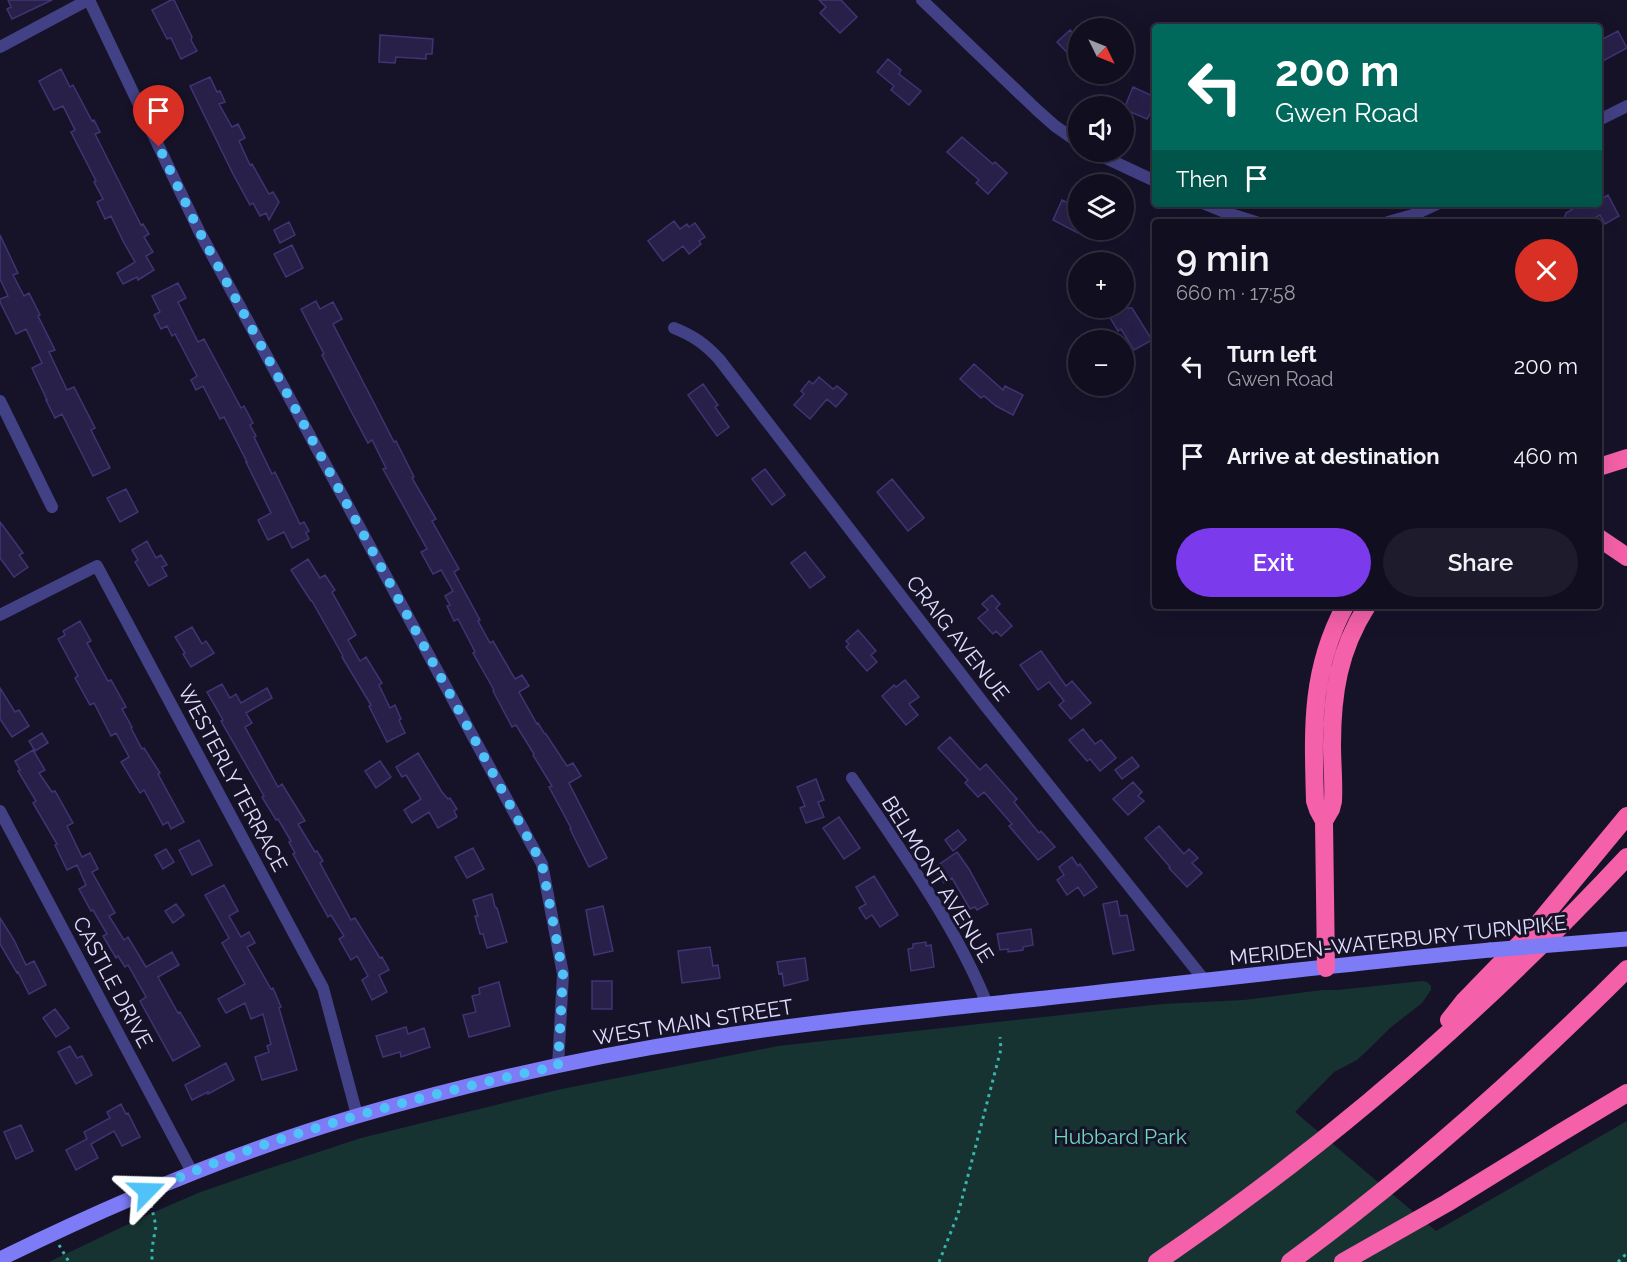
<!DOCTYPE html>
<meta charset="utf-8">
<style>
:root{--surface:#100e1f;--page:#1e1c2c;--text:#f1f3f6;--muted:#9c9ca4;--line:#302e3d;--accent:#7c3aed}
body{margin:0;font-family:Raleway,sans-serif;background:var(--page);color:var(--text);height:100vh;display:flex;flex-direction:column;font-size:22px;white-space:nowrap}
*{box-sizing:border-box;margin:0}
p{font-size:20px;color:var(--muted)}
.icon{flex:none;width:33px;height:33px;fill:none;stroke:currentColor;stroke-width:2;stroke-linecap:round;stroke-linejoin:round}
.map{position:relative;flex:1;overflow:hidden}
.details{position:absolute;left:1152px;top:219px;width:450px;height:390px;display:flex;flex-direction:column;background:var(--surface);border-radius:6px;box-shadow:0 6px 24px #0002,0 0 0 2px var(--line)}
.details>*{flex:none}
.banner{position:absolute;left:1152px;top:24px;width:450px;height:183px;border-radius:6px;box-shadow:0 6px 24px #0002,0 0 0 2px var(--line);background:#00695c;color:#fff;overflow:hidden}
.needle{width:39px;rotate:133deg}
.controls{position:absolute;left:1068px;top:18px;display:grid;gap:12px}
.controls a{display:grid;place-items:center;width:66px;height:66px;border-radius:50%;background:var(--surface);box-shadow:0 6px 24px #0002,0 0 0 2px var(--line);font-size:30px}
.pin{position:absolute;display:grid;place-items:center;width:51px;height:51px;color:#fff;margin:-62px -26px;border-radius:50% 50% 50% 0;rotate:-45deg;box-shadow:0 0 6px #0007}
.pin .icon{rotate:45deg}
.me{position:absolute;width:66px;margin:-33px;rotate:68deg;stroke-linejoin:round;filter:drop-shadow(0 0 4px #0008)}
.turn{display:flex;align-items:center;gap:21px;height:126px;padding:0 24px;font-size:27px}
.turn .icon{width:78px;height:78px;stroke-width:2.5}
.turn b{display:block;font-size:42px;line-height:51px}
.then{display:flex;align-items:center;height:57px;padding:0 24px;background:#0003;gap:12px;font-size:22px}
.round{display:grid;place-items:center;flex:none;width:63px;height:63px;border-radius:32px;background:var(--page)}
.summary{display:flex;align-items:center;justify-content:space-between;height:102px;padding:0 24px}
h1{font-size:36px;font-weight:600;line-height:45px}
.primary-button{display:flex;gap:12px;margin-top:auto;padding:12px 24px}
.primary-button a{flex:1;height:69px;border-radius:36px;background:var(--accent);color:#fff;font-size:24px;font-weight:600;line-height:69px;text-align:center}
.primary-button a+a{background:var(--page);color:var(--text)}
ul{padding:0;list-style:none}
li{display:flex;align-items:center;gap:18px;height:90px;padding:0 24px}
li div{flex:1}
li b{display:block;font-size:22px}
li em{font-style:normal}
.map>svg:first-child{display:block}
.green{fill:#163332}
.building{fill:#282049;stroke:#403473;stroke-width:1.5}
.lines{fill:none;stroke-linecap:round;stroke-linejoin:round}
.path{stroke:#39b4ac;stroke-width:3;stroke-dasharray:3 4.5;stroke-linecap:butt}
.minor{stroke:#434185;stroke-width:12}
.secondary{stroke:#7d7bf6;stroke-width:15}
.motorway{stroke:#f460a9;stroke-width:18}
.secondary-bridge{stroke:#7d7bf6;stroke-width:15}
.route{stroke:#4fc3f7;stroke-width:10;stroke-dasharray:0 18}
.labels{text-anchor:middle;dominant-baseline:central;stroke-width:6;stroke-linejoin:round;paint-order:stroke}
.street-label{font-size:21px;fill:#e0ddfd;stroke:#161329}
.park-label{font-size:21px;fill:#6dd9bd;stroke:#161329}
</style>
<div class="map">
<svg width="1627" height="1262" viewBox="0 0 1627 1262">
<rect width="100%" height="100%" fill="#161329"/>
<!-- green -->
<path class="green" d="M1422,981L1427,982L1431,986V990L1422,1003L1390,1028L1371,1047L1357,1060L1334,1072L1295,1112L1436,1231L1627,1121V1262H49L143,1217L198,1193L261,1171L361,1138L557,1090L778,1046L1162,1004L1244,1000L1322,990H1338Z"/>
<!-- building -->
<path class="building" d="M8,0H52L12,19L7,9L11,7Z
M171,0H174L192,37L191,40L197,51L181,59L171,38L167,39L152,10Z
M819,0H841L857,17L840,33L820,13L826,7Z
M1070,30L1078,39V64L1057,42Z
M1618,31L1627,48L1599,63V41Z
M380,35L433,39L432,54H426V59L396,57L395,63L379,62Z
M888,59L901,70L899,74L921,91L909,105L891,90L894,86L877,72Z
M61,69L70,87L73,85L92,121L94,120L100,132L95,134L141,225L143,224L149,234L144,237L153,252L146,256L154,270L138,280L137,277L123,284L117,273L135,262L123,241L111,216L105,219L97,202L103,199L94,182L96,181L71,132L75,130L63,106L54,110L39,81Z
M210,77L217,92L220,91L225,102L219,104L232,127L238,124L245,138L239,141L250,165L252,164L269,194L273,192L279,202L269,220L266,213L260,216L253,203L250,205L233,174L190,86Z
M1133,87L1155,97V116L1150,114L1147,119L1124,109Z
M962,137L993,164L995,162L1007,173L988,194L976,183L979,180L947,152Z
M1608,195L1619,216L1605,224L1600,215L1588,222H1563L1566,213L1581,204H1599V200Z
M1062,200L1078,208V233L1053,220Z
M674,221L680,229L687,224L689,227L695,223L705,237L699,241L701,244L689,254L683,246L663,261L648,241Z
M289,222L295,235L280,243L274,230Z
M0,235L18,273L13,275L24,296L29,293L40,315L38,316L55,350L49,352L67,390L74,387L95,428L91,430L110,468L93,476L62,414L55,418L46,400H47L32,368L42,363L26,329L16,334L0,302V299L8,296L0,279Z
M292,245L303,268L286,277L274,254Z
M178,283L186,298L178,302L198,342L204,339L241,408L244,406L253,423L250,425L256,436L254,437L272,474L275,472L300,524L304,522L309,531L306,533L309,539L292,548L284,532L268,540L258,520L271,513L246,462H247L224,417L220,419L203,386L196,390L191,380L197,376L175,334L172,336L167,326L161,329L154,315L160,312L152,296Z
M316,301L320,309L333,302L342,319L333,324L373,401L394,442L396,441L414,477L412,478L436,519L432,521L459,569L454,572L480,620L478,621L490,643L493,641L515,679L522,675L529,686L519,692L537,724L538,723L544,733L546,734L567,766L573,763L581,776L569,783L607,858L589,867L570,829L571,828L549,787L552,786L533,755L534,754L516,725L512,727L493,691L494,690L473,653L475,652L470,642L458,619L454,621L447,606L450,605L445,596L453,591L441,570L433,574L421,552L427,549L383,469L386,468L372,440L368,443L352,413L322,355L324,354L301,309Z
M1104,308H1132L1152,340L1134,350L1121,329L1118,331Z
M974,364L1003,390L1005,386L1023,395L1013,415L996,406L984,396L981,398L960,379Z
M819,377L833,389L837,386L847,394L836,407L827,399L810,419L794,405L804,394L801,391L809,381L813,384Z
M703,384L718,405L715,407L729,427L717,436L688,395Z
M765,469L785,495L772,505L752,479Z
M892,479L924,518L908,531L877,492Z
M126,489L138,512L120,522L107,498Z
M0,522L23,553L19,555L28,567L14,577L0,558Z
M147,541L156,558L161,555L167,565L162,567L167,576L149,586L135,562L138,560L132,550Z
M805,552L825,577L810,588L791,563Z
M308,559L320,578L325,575L335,590L332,592L356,635L348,640L360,661L366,657L382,683L379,685L390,708L395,705L401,719L399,720L405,733L387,742L369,706L371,705L342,657L343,656L312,601H311L291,570Z
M992,595L1000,604L996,608L1012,626L1001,636L996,631L993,634L978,618L988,610L982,604Z
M80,621L91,641L87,643L108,681L111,680L126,707L122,709L132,727L131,728L142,749L144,748L160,773L158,774L184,822L171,829L168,822L163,825L144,790L140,793L121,762L129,757L116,733L111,736L94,703L90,705L75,678L78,676L58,639L65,635L63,631Z
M192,627L202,644L206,641L214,653L191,667L183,654L185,653L175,637Z
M858,630L876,651L871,655L877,662L867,671L846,647L849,644L846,641Z
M1041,651L1066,686L1072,681L1091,703L1071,719L1059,705L1064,701L1049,682L1038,690L1020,665Z
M905,680L919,697L909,704L918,715L906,725L882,696L894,685L896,687Z
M222,684L230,698L236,694L241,703L267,688L272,698L246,713L252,723L245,727L278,787L282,784L305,821L298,824L315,852L317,851L323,861L320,863L351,920L355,918L380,958L382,957L389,970L379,975L387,992L372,1000L362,980L368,976L357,956L351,960L339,939L344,936L331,915L328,917L293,854L295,853L289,842L291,841L278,819L276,820L262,797L264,796L221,721L223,720L207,692Z
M0,688L15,712L19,710L29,726L12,737L0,719Z
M1083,729L1095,744L1101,740L1116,758L1100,771L1090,759L1087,761L1069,740Z
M42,733L48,743L35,751L29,741Z
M950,737L980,770L986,764L1017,799L1014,802L1039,833L1041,831L1055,847L1038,860L1009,826L1012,824L984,792L978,797L965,783L968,780L938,748Z
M33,750L45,770L39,773L52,792L55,791L73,823L67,826L82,857L90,853L98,869L92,872L115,913L109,916L124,940L128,937L146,967L172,952L179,965L158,977L178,1013L180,1012L200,1046L173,1061L140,1001L146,997L128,965L125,967L118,956L116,958L103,936L107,934L93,910L91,911L79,889L86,885L77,865L67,870L55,845L57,844L33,803L36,801L18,771L20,770L15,761Z
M418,753L442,792L448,799L450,798L457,809L454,811L457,817L438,828L429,812L412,823L404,810L421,799L406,775L402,777L396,767Z
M1132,757L1139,766L1122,779L1115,770Z
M380,761L391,777L376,788L365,771Z
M816,779L824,800L818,802L824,817L806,823L800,808L805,806L797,787Z
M1133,782L1142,792L1138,796L1144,801L1128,815L1113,799Z
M839,817L860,848L844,859L823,828Z
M1159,826L1184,854L1189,849L1198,858L1192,863L1202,873L1187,887L1169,868L1170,867L1145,838Z
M958,830L966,840L953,851L945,840Z
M199,840L212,865L192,875L179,850Z
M473,848L484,869L467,878L455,857Z
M166,849L174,862L163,869L155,855Z
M957,852L969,869L988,904L977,910L975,907L970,909L952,878L944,883L934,868Z
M1072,857L1078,866L1080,864L1097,887L1084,896L1078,887L1067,895L1057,880L1064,875L1059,867Z
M874,876L898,915L880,927L872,915L866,919L859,908L866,904L856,887Z
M224,885L238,911L229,916L241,937L249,932L255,943L247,947L271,989L273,988L281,1007L279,1008L297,1070L262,1080L255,1057L269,1052L267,1046L271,1044L263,1014L251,1019L245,1003L226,1013L218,999L245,984L222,943L229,938L205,895Z
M492,894L495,907L497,908L507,942L487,948L483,934H480L475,916H478L473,900Z
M1117,901L1120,916L1127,915L1134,950L1113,954L1103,904Z
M176,904L184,915L173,923L165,911Z
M603,906L613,951L594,955L586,910Z
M0,918L14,940L26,965L34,961L46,985L29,994L18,972L17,973L0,944Z
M1031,929L1033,945L1023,947V950L1008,952V949L1000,950L997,934Z
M926,942V946L931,945L934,967L911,971L908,949L913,948V944Z
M710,947L713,966L718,965L720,978L682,983L678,951Z
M805,958L808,980L784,986L782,973L779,974L777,962Z
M592,981H612V1009H592Z
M499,982L510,1026L469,1037L463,1015L476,1012L472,996L480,994L479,988Z
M55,1009L69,1028L56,1037L43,1018Z
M406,1027L408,1034L424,1028L430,1047L401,1057L400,1052L383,1057L376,1036Z
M70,1046L77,1058L82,1056L92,1075L76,1084L58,1052Z
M226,1063L234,1080L208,1094V1092L192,1100L185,1085Z
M121,1104L126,1114L128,1113L140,1137L122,1146L114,1131L91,1144L98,1158L76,1170L66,1150L87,1139L84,1132L110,1118L107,1112Z
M21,1125L33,1151L16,1159L4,1132Z"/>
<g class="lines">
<!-- path -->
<path class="path" d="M151,1205L156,1226L152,1248V1262
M59,1245L69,1262
M939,1262L958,1214L1001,1049L1000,1037
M1618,1262L1627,1253"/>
<!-- minor -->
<path class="minor" d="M89,0L199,231L542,864L563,974L558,1066
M922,0L1037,110L1055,126L1078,142
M0,47L88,0
M1599,120L1627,106
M1093,152L1155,181
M1205,204L1227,213L1256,222
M1388,222L1413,215L1437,204
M674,328C694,336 705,344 719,359L984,704L1205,981
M0,401L52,507
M0,615L97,566L323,988L357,1115
M852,778C900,849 955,924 987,1004
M0,811L192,1172"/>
<!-- secondary -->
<path class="secondary" d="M0,1259C116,1202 233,1152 357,1116C470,1083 586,1057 702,1039C816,1021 931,1010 1046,998C1194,982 1342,964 1490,950"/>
<!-- motorway -->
<path class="motorway" d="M1599,467L1627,458
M1599,538L1627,557
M1324,821L1331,809L1333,801C1334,782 1332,763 1332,745C1332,693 1339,650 1367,606
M1326,968L1324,821L1318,810L1315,801C1313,729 1310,671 1345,606
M1449,1020L1464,1001L1531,932L1627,816
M1157,1262C1328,1146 1486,1008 1627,857
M1290,1262C1410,1174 1522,1074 1627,969
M1343,1262L1447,1203L1562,1132L1627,1093"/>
<!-- secondary-bridge -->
<path class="secondary-bridge" d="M1490,950L1627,939"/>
</g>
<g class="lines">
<!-- route -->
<path class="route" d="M147,1191C181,1177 215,1162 249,1150C350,1115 454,1088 558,1066L563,974L542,864L199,231L159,147"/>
</g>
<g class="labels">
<!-- street labels -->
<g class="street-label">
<text transform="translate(958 638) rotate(52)">CRAIG AVENUE</text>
<text transform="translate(233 778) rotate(62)">WESTERLY TERRACE</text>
<text transform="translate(938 879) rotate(58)">BELMONT AVENUE</text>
<text transform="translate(1398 940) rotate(-6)">MERIDEN-WATERBURY TURNPIKE</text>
<text transform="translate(113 982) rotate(62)">CASTLE DRIVE</text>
<text transform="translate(693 1022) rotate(-9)">WEST MAIN STREET</text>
</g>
<!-- park labels -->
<g class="park-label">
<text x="1120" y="1136">Hubbard Park</text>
</g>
</g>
</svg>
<div class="controls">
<a><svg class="needle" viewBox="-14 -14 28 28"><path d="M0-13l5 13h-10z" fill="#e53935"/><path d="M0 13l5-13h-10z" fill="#9c9ca4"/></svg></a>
<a><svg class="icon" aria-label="sound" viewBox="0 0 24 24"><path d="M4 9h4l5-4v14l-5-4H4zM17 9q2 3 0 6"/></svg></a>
<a><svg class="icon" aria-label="layers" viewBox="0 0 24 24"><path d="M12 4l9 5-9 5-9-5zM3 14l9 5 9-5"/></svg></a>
<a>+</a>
<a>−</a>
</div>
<div class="pin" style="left:159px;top:147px;background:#d93025"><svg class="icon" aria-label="arrive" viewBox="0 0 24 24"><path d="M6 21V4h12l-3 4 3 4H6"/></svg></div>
<svg class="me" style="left:147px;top:1191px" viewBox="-20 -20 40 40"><path d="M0-17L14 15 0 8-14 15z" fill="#4fc3f7" stroke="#fff" stroke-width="4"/></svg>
<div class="banner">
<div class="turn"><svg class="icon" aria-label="left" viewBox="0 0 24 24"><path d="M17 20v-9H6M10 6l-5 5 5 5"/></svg><div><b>200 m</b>Gwen Road</div></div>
<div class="then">Then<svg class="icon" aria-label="arrive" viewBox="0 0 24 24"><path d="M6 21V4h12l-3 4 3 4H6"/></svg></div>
</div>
<section class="details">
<div class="summary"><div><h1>9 min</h1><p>660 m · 17:58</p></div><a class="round" style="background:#d93025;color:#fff"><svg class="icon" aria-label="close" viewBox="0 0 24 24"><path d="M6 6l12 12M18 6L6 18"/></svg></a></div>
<ul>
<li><svg class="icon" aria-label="left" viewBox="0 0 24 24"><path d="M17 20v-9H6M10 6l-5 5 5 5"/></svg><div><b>Turn left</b><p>Gwen Road</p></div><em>200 m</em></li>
<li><svg class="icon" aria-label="arrive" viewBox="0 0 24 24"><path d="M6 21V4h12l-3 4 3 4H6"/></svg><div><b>Arrive at destination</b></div><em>460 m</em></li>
</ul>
<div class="primary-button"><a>Exit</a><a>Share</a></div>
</section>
</div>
